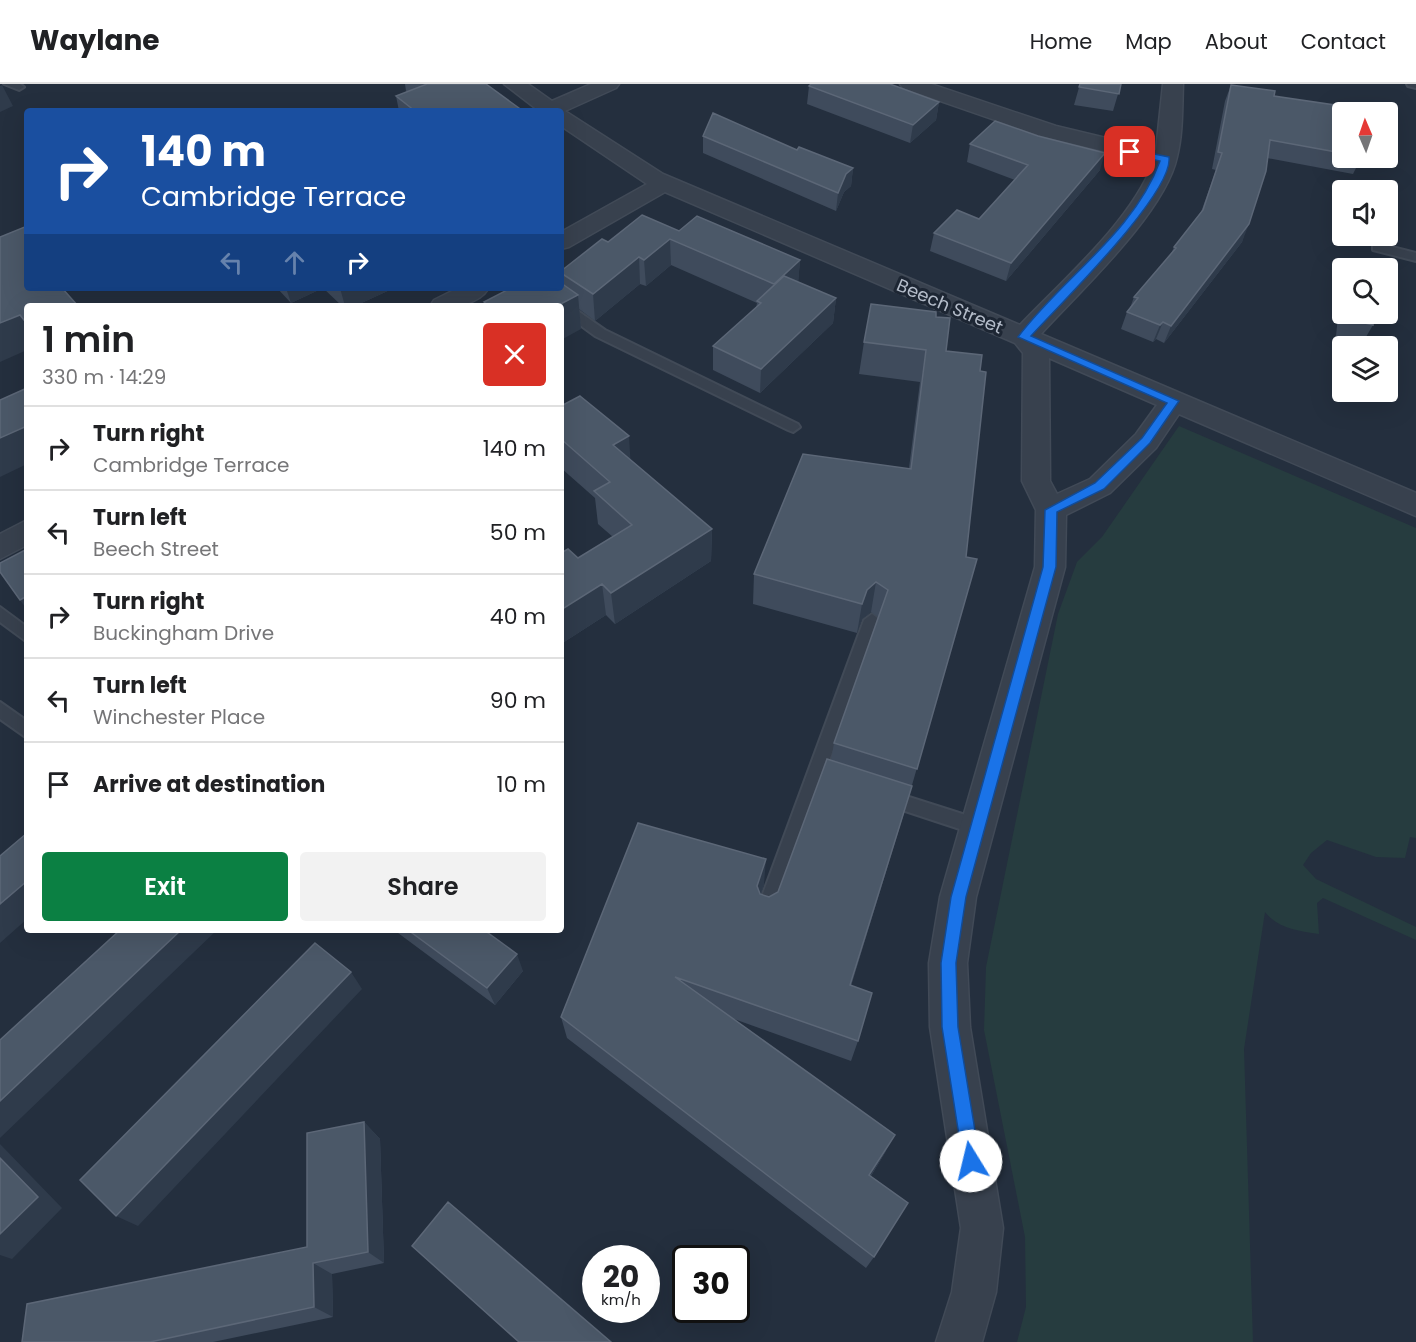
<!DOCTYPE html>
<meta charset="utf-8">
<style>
:root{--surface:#fff;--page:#f2f2f2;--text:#202124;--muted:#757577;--line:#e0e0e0;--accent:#0b8043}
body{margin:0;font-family:Poppins,sans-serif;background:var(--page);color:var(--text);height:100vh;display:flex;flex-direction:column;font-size:22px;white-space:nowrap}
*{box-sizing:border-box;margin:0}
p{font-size:20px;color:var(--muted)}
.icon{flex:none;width:33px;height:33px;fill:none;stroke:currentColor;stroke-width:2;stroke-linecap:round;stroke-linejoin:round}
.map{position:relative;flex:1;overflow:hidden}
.sheet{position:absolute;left:24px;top:219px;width:540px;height:630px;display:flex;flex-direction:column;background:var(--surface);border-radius:6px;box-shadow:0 6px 24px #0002}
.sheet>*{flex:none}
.top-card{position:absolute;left:24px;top:24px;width:540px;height:183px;border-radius:6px;box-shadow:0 6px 24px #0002;background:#1a4fa0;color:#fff;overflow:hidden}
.needle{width:39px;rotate:358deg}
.controls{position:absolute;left:1332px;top:18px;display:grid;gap:12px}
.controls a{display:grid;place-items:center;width:66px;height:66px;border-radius:6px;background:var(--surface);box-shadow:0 6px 24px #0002;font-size:30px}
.speed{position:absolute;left:582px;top:1161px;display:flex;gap:12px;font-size:30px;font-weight:700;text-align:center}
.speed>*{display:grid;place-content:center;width:78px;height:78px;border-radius:50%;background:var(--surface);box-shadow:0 6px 24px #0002;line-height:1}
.speed small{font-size:15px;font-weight:400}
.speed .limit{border:3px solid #111;border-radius:9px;background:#fff;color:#111}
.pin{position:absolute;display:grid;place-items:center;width:51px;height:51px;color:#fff;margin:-26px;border-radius:12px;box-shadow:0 3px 9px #0006}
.me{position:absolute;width:66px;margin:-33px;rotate:351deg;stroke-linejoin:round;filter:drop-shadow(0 0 4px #0008)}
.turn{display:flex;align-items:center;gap:21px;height:126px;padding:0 18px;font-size:27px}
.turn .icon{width:78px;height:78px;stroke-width:2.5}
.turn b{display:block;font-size:42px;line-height:51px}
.lanes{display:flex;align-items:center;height:57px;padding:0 18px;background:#0003;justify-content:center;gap:30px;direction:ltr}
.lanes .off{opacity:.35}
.round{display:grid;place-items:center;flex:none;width:63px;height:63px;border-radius:6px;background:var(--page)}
.headline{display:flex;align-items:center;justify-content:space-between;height:102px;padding:0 18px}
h1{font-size:36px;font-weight:600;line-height:45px}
.action{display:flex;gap:12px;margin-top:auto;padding:12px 18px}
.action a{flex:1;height:69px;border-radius:6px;background:var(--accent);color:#fff;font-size:24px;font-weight:600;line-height:69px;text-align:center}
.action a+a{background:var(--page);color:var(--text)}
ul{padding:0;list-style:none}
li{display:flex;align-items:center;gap:18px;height:84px;padding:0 18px;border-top:2px solid var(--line)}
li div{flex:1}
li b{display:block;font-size:22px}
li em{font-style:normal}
header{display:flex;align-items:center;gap:36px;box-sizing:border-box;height:84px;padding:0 30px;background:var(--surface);border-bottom:2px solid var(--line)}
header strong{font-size:28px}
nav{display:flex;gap:33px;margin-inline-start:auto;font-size:21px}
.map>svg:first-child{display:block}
.green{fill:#263c3f}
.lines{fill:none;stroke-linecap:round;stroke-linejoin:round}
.service-casing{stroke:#414a57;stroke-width:4}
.minor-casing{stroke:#414a57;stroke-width:3}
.service{fill:#38414e;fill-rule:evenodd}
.minor{fill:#38414e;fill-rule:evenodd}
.wall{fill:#3f4b5c}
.shaded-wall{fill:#2f3b4b}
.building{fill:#4b5868;stroke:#5c6777;stroke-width:1.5}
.route{fill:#1a73e8;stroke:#114b97;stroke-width:1.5}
.labels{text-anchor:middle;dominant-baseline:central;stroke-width:6;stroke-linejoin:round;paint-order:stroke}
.far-street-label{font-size:18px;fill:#b4bcc9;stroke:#1d2633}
</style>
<header>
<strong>Waylane</strong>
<nav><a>Home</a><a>Map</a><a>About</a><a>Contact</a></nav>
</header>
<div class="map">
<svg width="1416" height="1258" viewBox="0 0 1416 1258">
<rect width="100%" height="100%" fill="#242f3e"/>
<!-- green -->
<path class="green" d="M1179,342L1416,444V754L1410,753L1405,774L1376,773L1327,756L1311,769L1303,781L1316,795L1416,843V856L1323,814L1317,819L1319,850C1298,847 1277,844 1265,828L1244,965L1253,1258H1017L1026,1223L1025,1153L984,946L986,883L1058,530L1077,478L1102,453Z"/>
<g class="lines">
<defs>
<path id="service" d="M4,0H20L24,3L19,6Z
M1407,0H1416V4L1408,2Z
M1377,159L1416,169V177L1373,166V160Z
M531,204H545L605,246L798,340L800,343L793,348L788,346L595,252L561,227V222H554Z
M0,523L27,543V558L0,538Z
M872,530L880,536L775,826L773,832L766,835L759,832L757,826L864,536Z
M0,618L27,637V654L0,635Z
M887,706L978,735L984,737L987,743L984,749L978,751L881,719L878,714L881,709Z"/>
<path id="minor" d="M504,0H528L552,17L591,0H619L616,4L565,27L663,90L1020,241C1064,195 1131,137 1153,79L1041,52L903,4L900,0H931L1056,42L1156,66L1163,0H1183C1182,24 1183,49 1177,73C1165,129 1081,206 1041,250L1416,409V432L1179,330L1156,364L1110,409L1066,431L1065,483L976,813L967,879L970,943L1003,1144L996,1208L982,1258H936L952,1208L961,1144L930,943L929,879L940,813L1035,483L1036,426L1022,397L1023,269L1015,259L665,108L569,163L561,165V148L647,100L561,42V27H539ZM1049,274L1157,321L1136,350L1090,395L1057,410L1050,397Z
M458,204H489C476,224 451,222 430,222L434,216Z
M27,436V461L0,475V450Z"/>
</defs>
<!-- service casing -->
<use href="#service" class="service-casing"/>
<!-- minor casing -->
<use href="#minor" class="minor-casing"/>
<!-- service -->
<use href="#service" class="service"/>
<!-- minor -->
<use href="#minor" class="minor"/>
</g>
<!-- wall -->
<path class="wall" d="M405,0H486L523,27H399L396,12L407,8L406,7Z
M1080,0H1121L1113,27L1074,21Z
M1231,1L1342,28V74H1361L1353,90L1267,74L1242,158L1164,259L1156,255L1153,258L1121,245L1127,228L1130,224L1134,213L1171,170L1174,163L1201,128L1216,86L1212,85L1225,17Z
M809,2L939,18L936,36L910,59L807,20Z
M703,52L797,66L853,84L851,102L844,108L836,127L703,69Z
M970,60L1100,86L1006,197L930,167L934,149L979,135L1015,96L967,78Z
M679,147L800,176L798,198L836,214L833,239L760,309L713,286V262L756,224L757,219L671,181L646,202L640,200L595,237L579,225L581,245L561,222H485L484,218L562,199L561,187L608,158Z
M277,204H394L355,222H342L323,204L291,219Z
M1342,216V230H1374L1373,241L1363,258L1336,252L1339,222Z
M936,233L946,267L966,473L977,475L904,729L851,902L858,957L851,977L734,935L886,1067L871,1092L874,1173L866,1184L567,954L561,933L764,800L761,810L769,813L778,808L831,676L834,659L878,533L871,528L862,535L857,549L753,520L754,490L909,384L920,298L859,290L864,258Z
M561,322L631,376L712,445L711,477L615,540L606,531L561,560V469L578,474L613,453L598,440L595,414L561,384Z
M394,846H484L523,887L495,921Z
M364,1038L380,1055L384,1179L332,1190L333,1233L213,1258H22L307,1163Z"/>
<!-- shaded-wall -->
<path class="shaded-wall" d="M2,1L13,22L0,28V2Z
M939,18L936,36L910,59L913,41Z
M1105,69L1100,86L1006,197L1011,179Z
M853,84L851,102L844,108L836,127L838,109L846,90Z
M1249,140L1242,158L1164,259L1171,242Z
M670,155L671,181L646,202L644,176Z
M639,173L640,200L595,237L593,210Z
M800,176L798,202L772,226L774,200Z
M286,204H323L291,219Z
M340,204H394L355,222H345Z
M578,211L581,245L561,256V222H557Z
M836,214L833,239L760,309L761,285Z
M20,231L27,243V266L0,278V239Z
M1163,238L1156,255L1153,258L1160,241Z
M27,342V380L0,393V354Z
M629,352L631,385L613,361Z
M712,445L711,477L615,540L611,509Z
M876,498L871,528L862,535L857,549L862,520L867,506Z
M602,500L606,531L561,560V526Z
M27,512V526L20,516Z
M912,702L904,729L844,923L850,901Z
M766,775L764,800L755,827L757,802Z
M27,797V835L0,859V820Z
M181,846H217L0,1054V1017Z
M517,870L523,887L495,921L487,904Z
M351,888L362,905L138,1142L116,1132Z
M364,1038L380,1055L384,1179L368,1168Z
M895,1051L886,1067L862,1106L869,1091Z
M0,1060L62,1124L12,1175L0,1171Z
M313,1179L332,1190L333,1233L314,1223Z"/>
<!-- building -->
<path class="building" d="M427,0H486L523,27H415L396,12Z
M811,0H890L939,18L913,41L809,2Z
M1080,0H1121L1119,10L1079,3Z
M1231,1L1275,7L1274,12L1362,25V28H1342V69L1270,56L1266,87L1249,140L1171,242L1163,238L1160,241L1127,228L1138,214L1134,213L1176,164L1174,163L1203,126L1222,69L1218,68Z
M713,29L797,66L799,63L853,84L846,90L838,109L703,52Z
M995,37L1038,52L1105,69L1011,179L934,149L957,126L979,135L1028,81L970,60Z
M642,131L679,147L697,132L800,176L774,200L670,155L644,176L639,173L593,210L561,189V187L602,155L608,158Z
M27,142V204H62L78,222H27V240L20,231L0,239V153Z
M784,192L836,214L761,285L713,262L761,219L757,217Z
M561,199L578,211L557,222H489L484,218L511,204H561Z
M871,220L936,228V233L950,234L946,267L982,271L980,287L986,288L966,473L977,475L917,685L834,659L888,506L876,498L867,506L862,520L754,490L803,370L911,385L926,266L864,258Z
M1346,230H1374L1373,241L1345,234Z
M27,304V342L0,354V316Z
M580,312L629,352L613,361L712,445L611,509L602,500L561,526V469L568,465L578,474L632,441L594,407L610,398L561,355V322Z
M27,465V512L20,516L0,488V479Z
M827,675L912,702L850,901L872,909L858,957L675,893L895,1051L869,1091L908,1119L874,1173L561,933L638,739L766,775L757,802L760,810L769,813L778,808Z
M27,749V797L0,820V772Z
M120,846H181L0,1017V956Z
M408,846H484L517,870L487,904Z
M315,859L351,888L116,1132L80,1096Z
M364,1038L368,1168L313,1179L314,1223L150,1258H22L27,1220L307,1163V1049Z
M0,1074L38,1113L0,1150Z
M448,1118L611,1258H519L412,1162Z"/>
<!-- route -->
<path class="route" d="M1130,65L1169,73C1174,109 1058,222 1031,252L1179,317L1150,359L1104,405L1057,428L1056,483L966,813L956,879L958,943L980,1077L977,1083L971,1086L965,1083L963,1077L942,943L941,879L951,813L1043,483L1045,426L1095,399L1142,354L1167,319L1018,253C1063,193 1134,149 1160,77L1127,70V66Z"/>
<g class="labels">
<!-- far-street labels -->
<g class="far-street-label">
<text transform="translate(950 222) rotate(23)">Beech Street</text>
</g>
</g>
</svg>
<div class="controls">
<a><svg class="needle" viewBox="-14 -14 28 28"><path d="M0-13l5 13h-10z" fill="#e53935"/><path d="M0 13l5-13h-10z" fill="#757577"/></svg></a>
<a><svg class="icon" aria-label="sound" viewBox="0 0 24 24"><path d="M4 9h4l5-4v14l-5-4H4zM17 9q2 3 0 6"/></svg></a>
<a><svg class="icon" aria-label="search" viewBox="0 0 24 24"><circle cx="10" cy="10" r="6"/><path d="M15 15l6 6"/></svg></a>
<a><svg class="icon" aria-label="layers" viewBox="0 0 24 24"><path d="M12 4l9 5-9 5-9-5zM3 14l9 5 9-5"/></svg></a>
</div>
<div class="speed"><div>20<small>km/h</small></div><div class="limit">30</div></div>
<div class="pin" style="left:1130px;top:68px;background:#d93025"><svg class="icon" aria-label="arrive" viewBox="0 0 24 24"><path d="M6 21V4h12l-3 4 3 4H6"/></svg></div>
<svg class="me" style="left:971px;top:1077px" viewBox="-20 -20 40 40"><circle r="19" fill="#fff"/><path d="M0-13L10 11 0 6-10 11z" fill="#1a73e8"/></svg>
<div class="top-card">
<div class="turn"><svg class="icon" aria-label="right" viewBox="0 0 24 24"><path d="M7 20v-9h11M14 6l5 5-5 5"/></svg><div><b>140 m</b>Cambridge Terrace</div></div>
<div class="lanes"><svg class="icon off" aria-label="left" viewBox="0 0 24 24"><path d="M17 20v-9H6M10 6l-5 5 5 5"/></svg><svg class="icon off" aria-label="ahead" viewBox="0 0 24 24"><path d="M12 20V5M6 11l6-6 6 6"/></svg><svg class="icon" aria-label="right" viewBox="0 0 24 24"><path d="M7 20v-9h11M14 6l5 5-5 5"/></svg></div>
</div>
<section class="sheet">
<div class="headline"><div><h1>1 min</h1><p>330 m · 14:29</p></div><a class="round" style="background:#d93025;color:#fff"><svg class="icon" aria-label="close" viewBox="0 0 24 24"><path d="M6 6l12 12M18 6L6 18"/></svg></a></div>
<ul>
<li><svg class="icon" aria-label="right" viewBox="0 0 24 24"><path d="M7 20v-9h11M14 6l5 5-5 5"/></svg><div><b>Turn right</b><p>Cambridge Terrace</p></div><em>140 m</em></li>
<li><svg class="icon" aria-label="left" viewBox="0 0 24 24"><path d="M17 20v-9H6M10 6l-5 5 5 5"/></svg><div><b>Turn left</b><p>Beech Street</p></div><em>50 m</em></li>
<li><svg class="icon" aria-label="right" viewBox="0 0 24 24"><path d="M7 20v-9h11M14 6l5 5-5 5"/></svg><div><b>Turn right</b><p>Buckingham Drive</p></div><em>40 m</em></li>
<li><svg class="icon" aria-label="left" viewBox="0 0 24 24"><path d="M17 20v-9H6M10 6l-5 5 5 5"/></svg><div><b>Turn left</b><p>Winchester Place</p></div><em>90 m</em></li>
<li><svg class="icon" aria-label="arrive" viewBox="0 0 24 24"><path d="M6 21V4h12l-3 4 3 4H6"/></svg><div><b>Arrive at destination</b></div><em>10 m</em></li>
</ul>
<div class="action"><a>Exit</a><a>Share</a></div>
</section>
</div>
